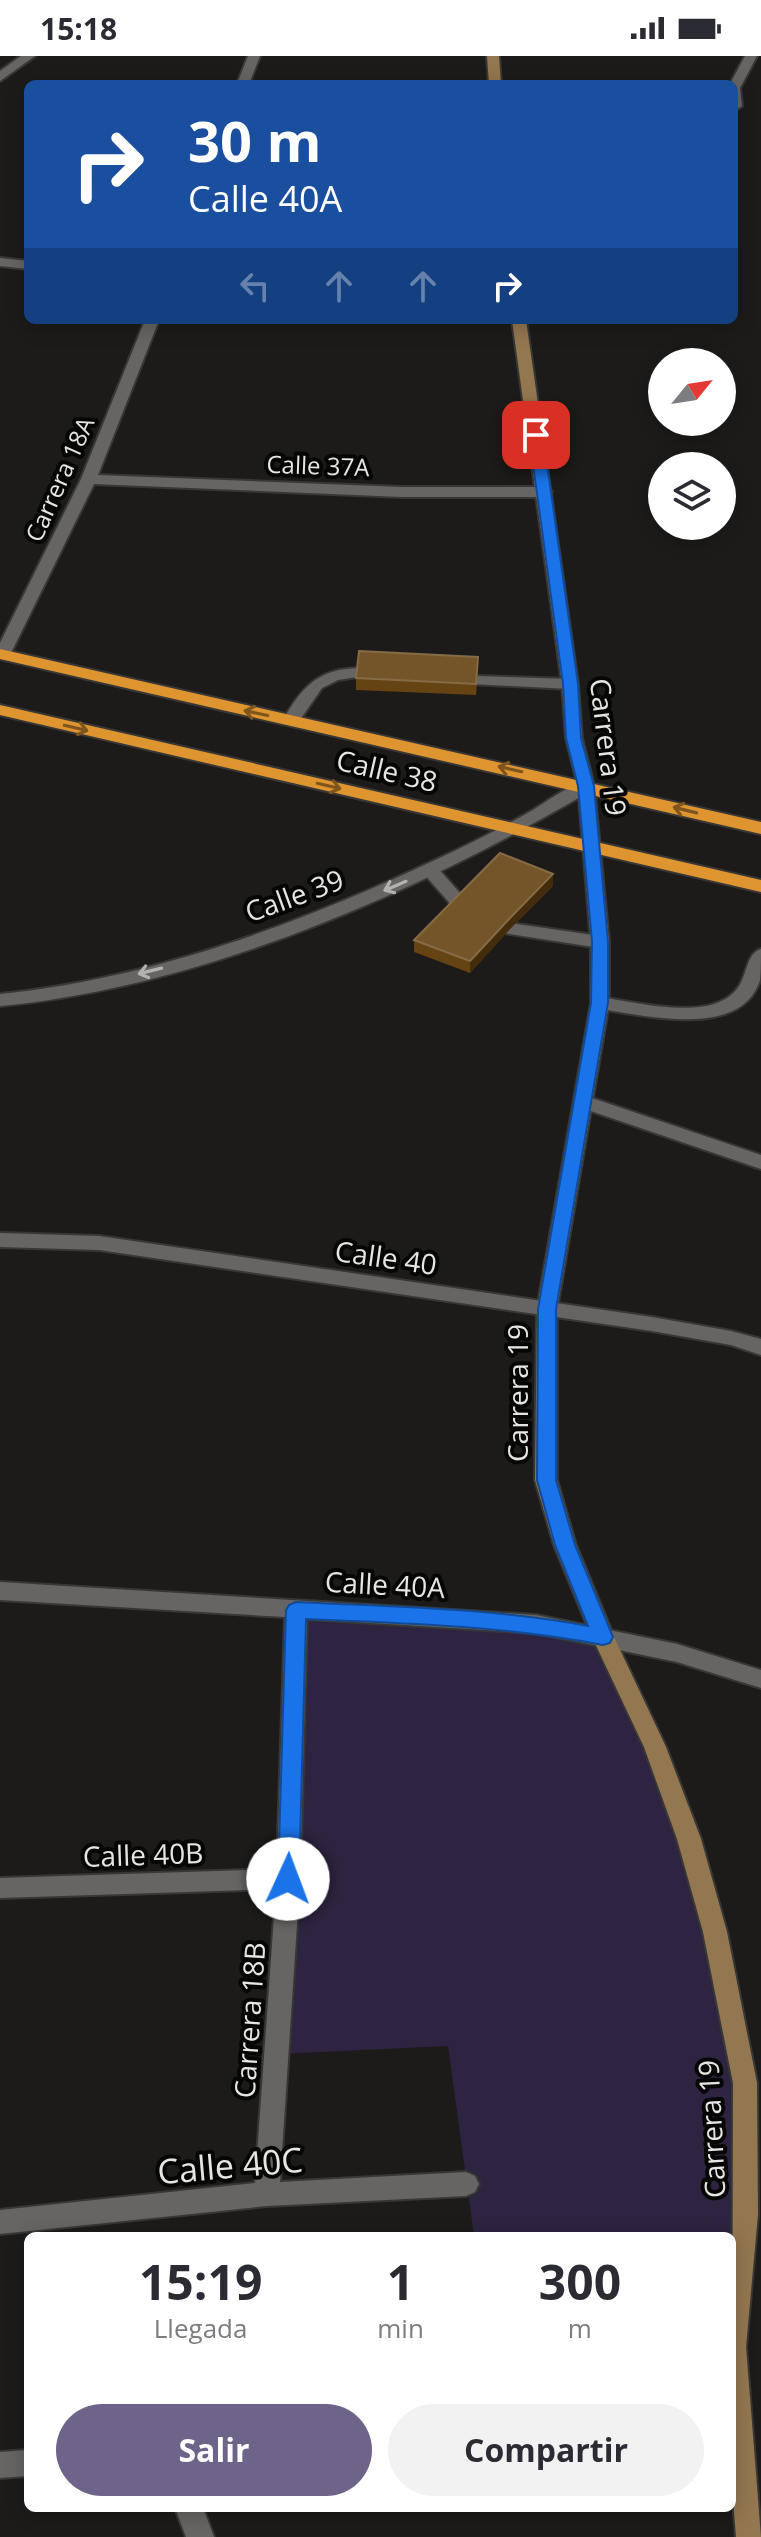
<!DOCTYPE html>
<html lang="es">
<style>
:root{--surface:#fff;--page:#f2f2f3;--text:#2b2b33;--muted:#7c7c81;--accent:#6e6389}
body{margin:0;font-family:"Open Sans",sans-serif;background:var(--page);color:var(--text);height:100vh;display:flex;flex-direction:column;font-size:30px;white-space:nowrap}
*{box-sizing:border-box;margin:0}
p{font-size:26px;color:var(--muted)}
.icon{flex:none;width:44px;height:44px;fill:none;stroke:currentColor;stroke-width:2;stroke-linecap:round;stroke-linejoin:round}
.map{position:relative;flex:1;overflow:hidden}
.side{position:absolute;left:24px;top:2176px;width:712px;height:280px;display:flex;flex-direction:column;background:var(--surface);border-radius:12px;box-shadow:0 4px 20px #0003}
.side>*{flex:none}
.top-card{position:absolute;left:24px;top:24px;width:714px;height:244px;border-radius:12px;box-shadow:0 4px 20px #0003;background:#1a4fa0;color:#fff;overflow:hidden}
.needle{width:52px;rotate:60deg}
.tools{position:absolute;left:648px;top:292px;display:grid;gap:16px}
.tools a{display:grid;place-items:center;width:88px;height:88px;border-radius:50%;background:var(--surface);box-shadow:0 4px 20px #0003;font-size:40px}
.pin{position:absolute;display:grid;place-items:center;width:68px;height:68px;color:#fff;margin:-34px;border-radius:16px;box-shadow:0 4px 12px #0006}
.me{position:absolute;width:88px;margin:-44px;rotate:2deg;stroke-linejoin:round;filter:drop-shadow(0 0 6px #0008)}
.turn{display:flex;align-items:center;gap:28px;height:168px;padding:0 32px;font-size:36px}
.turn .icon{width:104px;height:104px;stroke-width:2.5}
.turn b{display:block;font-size:56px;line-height:68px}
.lanes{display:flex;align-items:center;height:76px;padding:0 32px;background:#0003;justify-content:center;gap:40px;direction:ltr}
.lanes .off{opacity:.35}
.eta{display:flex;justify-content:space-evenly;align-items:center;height:136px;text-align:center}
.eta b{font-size:48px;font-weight:700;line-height:56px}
.cta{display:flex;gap:16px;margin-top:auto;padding:16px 32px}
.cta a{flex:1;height:92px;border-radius:48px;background:var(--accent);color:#fff;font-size:32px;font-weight:700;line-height:92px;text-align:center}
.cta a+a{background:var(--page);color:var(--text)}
.status{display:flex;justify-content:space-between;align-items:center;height:56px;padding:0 40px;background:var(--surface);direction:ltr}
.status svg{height:22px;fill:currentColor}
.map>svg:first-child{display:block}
.green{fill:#2e2340}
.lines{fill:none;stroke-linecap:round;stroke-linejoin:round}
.service-casing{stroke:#383736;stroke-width:4}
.minor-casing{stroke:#383736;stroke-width:4}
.tertiary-casing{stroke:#383736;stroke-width:4}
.secondary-casing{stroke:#383736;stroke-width:4}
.trunk-casing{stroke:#383736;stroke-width:4}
.service{fill:#676563;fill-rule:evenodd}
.minor{fill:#676563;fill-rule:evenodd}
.tertiary{fill:#676563;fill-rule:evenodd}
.secondary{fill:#937750;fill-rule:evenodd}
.trunk{fill:#de9530;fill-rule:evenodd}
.wall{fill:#654313}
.shaded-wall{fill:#422c0c}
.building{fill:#735529;stroke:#856b46;stroke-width:2}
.oneway{stroke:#7d551d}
.oneway2{stroke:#b3b2b0}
.route{fill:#1a73e8;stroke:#114b97;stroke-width:2}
.labels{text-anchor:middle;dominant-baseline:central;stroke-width:8;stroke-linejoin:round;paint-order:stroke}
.far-street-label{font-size:24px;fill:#e6e5e4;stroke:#060605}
.street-label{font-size:28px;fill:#e6e5e4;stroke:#060605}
.near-street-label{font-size:34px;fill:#e6e5e4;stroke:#060605}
</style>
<div class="status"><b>15:18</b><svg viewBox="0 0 49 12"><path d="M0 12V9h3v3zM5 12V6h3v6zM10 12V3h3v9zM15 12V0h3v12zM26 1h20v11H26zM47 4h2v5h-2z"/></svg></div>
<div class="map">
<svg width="761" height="2481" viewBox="0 0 761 2481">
<rect width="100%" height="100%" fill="#1c1b19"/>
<!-- green -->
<path class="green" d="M296,1554L603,1581L655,1691L745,2027L733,2291L732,2180H474L448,1990L278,1998Z"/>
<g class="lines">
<defs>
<path id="service" d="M358,612L366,617L364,620L338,624L322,632L297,668H285L283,664C302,631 318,613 358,612Z
M477,620L570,623L578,628L570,633L471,628L469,625Z
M431,809L437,811L466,844L469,848L466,852H454L425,819L422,815L425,811Z
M510,867L600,880L609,886L600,892L504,877L501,873Z
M761,893C761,903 761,915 760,924C741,984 644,959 600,953L591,947L600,941C637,946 715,968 739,930C747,918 747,897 761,893Z"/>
<path id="minor" d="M21,0H35L0,25V15Z
M248,0H260L249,28H237Z
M745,0H757L740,32L742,50L736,54L734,28H730Z
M0,202L28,205V213L0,210Z
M145,264H159L98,419L402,431H544L552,436L544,441H402L94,428L10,599L0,603V587L81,423Z
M583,1039L761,1099V1113L576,1050L574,1045L576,1040Z
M0,1177L99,1180L652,1261L731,1275L761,1283V1299L731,1289L652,1275L99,1194L0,1191Z
M0,1526L536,1559L677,1588L761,1614V1632L677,1606L536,1577L307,1563L300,1823L280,2126L466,2116L475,2120L479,2128L475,2136L466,2140L267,2150L0,2178V2154L255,2127L276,1833L0,1842V1822L277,1813L285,1561L0,1544Z
M28,2394V2420L0,2422V2396Z
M175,2452H203L214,2481H186Z"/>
<path id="tertiary" d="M586,725L594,730L592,734C417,837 204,930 0,950V938C150,923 299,868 435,804C468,789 501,772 533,754C549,744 567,730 586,725Z"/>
<path id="secondary" d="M487,0H499L501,28H489Z
M512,264H526L578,628L582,682L594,730L609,886V947L557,1253V1424L576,1489L614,1581L666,1691L701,1783L727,1876L757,2027L758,2158L746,2291L761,2481H736L732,2431L733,2027L703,1876L677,1783L644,1691L592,1581L554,1489L535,1424L537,1253L591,947V886L578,730L566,682L562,628Z"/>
<path id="trunk" d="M0,593L761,766V778L0,603Z
M0,649L761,824V836L0,659Z"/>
</defs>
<!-- service casing -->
<use href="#service" class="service-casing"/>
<!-- minor casing -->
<use href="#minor" class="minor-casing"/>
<!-- tertiary casing -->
<use href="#tertiary" class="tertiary-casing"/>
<!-- secondary casing -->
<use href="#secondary" class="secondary-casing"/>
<!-- trunk casing -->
<use href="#trunk" class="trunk-casing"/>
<!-- service -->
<use href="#service" class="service"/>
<!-- minor -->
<use href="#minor" class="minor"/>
<!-- tertiary -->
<use href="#tertiary" class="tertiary"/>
<!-- secondary -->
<use href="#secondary" class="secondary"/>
<!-- trunk -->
<use href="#trunk" class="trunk"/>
</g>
<!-- wall -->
<path class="wall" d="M478,613L476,639L356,634V622Z
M553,830L510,873L470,917L414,896V884Z"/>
<!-- shaded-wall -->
<path class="shaded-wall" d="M553,818V830L510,873L470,917V905L511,861Z"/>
<!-- building -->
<path class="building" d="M359,595L478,601L476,628L356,622Z
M500,797L553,818L511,861L470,905L414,884Z"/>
<!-- one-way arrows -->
<defs><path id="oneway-shaft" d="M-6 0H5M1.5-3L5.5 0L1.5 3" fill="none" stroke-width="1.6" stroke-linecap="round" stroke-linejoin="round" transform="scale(2)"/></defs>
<g class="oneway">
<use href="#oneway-shaft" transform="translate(256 657) rotate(-168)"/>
<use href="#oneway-shaft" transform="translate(76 672) rotate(13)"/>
<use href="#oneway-shaft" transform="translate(510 713) rotate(-167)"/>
<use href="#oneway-shaft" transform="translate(329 730) rotate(13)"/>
<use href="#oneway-shaft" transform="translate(685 754) rotate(-166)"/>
</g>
<g class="oneway2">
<use href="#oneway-shaft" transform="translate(395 830) rotate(157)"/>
<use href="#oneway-shaft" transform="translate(150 915) rotate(166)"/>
</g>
<!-- route -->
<path class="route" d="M536,375L543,379L578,628L581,682L594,730L608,886V947L556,1253V1424L575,1489L613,1581L610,1587L603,1589C504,1570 406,1567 306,1563L299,1823L296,1830L288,1832L281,1830L278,1823L286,1554L289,1549L296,1546C394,1551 492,1552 588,1570L555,1489L537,1424L538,1253L591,947L592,886L578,730L566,682L563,628L529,379Z"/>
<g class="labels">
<!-- far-street labels -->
<g class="far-street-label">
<text transform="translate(318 409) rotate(2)">Calle 37A</text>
<text transform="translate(59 423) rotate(-66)">Carrera 18A</text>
</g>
<!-- street labels -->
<g class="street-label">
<text transform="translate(609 691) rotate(83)">Carrera 19</text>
<text transform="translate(387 714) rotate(13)">Calle 38</text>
<text transform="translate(294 839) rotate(-20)">Calle 39</text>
<text transform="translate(386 1201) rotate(8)">Calle 40</text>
<text transform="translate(517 1337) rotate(-90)">Carrera 19</text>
<text transform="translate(385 1528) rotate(3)">Calle 40A</text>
<text transform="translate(143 1798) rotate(-2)">Calle 40B</text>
<text transform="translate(249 1964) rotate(-86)">Carrera 18B</text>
<text transform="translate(711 2073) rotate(-93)">Carrera 19</text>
</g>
<!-- near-street labels -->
<g class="near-street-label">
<text transform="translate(230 2109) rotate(-5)">Calle 40C</text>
</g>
</g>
</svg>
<div class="tools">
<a><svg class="needle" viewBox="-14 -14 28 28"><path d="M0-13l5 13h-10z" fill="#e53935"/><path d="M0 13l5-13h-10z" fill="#7c7c81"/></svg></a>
<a><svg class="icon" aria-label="layers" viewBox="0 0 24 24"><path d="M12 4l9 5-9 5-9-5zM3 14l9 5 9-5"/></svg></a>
</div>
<div class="pin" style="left:536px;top:379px;background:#d93025"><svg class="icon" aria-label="arrive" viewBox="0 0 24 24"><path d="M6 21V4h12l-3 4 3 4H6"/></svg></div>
<svg class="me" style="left:288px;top:1823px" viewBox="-20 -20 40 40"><circle r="19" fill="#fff"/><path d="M0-13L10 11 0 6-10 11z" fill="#1a73e8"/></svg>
<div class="top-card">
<div class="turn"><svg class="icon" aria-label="right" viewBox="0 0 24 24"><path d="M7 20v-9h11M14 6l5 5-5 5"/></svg><div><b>30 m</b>Calle 40A</div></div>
<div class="lanes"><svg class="icon off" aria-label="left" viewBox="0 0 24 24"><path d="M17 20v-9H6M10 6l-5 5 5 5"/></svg><svg class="icon off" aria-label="ahead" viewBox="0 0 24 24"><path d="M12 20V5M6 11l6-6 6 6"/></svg><svg class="icon off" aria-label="ahead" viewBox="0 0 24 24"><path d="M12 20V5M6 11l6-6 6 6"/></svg><svg class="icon" aria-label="right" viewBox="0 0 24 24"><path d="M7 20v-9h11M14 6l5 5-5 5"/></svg></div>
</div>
<section class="side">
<div class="eta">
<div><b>15:19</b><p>Llegada</p></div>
<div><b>1</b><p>min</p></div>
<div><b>300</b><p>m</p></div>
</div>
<div class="cta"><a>Salir</a><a>Compartir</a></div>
</section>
</div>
